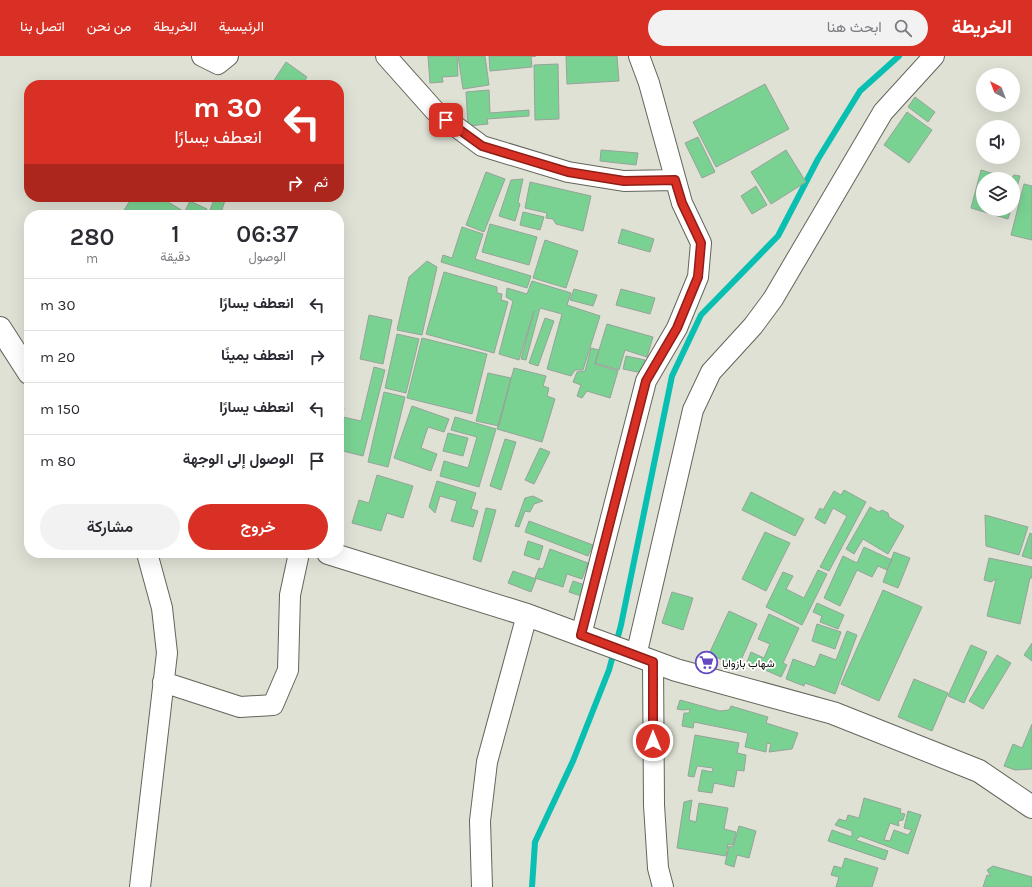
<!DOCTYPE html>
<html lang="ar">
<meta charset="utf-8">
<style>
:root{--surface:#fff;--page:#f2f2f3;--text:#2b2b33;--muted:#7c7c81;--line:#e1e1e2;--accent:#d93025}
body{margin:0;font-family:Karla,Vazirmatn,sans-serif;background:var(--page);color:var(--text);direction:rtl;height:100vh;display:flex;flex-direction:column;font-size:15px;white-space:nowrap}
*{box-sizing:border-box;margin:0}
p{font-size:13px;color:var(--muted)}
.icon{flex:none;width:22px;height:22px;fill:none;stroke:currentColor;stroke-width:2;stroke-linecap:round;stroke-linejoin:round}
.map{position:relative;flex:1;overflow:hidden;direction:ltr}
.panel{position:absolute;left:24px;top:154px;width:320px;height:348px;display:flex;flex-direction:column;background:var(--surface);border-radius:16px;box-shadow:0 4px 16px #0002;direction:rtl}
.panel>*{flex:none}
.hud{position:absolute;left:24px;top:24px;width:320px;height:122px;border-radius:16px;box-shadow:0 4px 16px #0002;direction:rtl;background:#d93025;color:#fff;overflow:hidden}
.needle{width:26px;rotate:318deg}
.fabs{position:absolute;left:976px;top:12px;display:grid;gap:8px}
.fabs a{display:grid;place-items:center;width:44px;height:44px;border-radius:50%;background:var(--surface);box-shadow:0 4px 16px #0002;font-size:20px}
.pin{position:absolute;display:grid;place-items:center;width:34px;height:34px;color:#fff;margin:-17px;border-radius:8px;box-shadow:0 2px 6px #0006}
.me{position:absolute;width:44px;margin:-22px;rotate:0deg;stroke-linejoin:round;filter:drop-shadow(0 0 3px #0008)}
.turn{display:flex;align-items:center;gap:14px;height:84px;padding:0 16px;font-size:18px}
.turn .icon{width:52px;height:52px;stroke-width:2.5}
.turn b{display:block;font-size:28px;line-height:34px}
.then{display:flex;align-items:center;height:38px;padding:0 16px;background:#0003;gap:8px;font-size:15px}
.eta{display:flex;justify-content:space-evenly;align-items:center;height:68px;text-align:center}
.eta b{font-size:24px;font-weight:600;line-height:28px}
.primary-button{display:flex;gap:8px;margin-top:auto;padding:8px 16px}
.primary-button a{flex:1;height:46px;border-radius:24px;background:var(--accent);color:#fff;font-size:16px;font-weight:600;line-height:46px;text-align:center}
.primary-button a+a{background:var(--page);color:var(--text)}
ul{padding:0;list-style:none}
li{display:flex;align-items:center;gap:12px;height:52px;padding:0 16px;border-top:1px solid var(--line)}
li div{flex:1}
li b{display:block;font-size:15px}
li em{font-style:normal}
header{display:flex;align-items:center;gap:24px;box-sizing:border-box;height:56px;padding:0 20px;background:var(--accent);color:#fff}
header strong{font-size:19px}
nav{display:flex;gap:22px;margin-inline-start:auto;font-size:14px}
.search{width:280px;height:36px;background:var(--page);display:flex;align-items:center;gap:10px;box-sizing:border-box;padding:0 14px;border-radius:22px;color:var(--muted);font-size:15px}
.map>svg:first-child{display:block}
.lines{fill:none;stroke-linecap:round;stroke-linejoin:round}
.stream{stroke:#08bfb1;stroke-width:6}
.building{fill:#79d292;stroke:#98a29a}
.minor-casing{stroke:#63655b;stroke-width:22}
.tertiary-casing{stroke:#63655b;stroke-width:24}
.minor{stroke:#fff;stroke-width:20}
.tertiary{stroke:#fff;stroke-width:22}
.route-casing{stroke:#8d1f18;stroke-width:10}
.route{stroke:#d93025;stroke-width:7}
.labels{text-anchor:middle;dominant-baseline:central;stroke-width:3.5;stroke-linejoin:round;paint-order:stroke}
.poi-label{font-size:11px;fill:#0d0e0a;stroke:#fff;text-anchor:start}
</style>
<header>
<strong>الخريطة</strong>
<div class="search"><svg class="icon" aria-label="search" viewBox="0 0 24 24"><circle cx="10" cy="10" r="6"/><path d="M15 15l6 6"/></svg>ابحث هنا</div>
<nav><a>الرئيسية</a><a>الخريطة</a><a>من نحن</a><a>اتصل بنا</a></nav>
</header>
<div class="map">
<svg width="1032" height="831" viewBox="0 0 1032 831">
<rect width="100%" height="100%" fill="#dee1d4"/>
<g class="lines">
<!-- stream -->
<path class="stream" d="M532,831L535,786L573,705L609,614L621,569L672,320L701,259L778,180L818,103L860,35L899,0"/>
</g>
<!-- building -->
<path class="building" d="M428,0H457L458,20L442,21L443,26L430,27Z
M458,0H485L489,29L463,33Z
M489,0H536L531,1L532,11L490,15Z
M566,0H617L619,25L567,28Z
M286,6L307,21L302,29H271Z
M558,8L559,63L535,64L534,9Z
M765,28L789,73L716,111L693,66Z
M489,34L490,57L529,54V60L487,63L488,68L468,70L466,36Z
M915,41L935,56L928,66L908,51Z
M907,56L932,74L909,107L884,89Z
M698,81L715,116L702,122L685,87Z
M601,94L638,97L636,109L600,105Z
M786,94L806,126L771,148L751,116Z
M981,114L1011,123L1014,119L1020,120L1013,146V123H983V153H1011L1008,163L971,152Z
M486,116L505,123L484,176L466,169Z
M523,123L518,146L520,148L515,165L499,160L511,124Z
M530,126L591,140L583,175L556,168L553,163L546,162L547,157L525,152Z
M1024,128L1032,130V184L1011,179Z
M756,130L767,149L752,158L741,140Z
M132,141H160L183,155L181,159H124L122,158Z
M215,141H226L221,157L210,154Z
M190,145L207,153L205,159H183Z
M523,156L544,161L540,174L520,169Z
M490,168L537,181L529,209L482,196Z
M462,171L483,178L475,203L531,220L527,232L441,206L443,199L452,202Z
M622,173L654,183L650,196L618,187Z
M545,184L578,195L566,232L533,222Z
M427,205L437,211L422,279L397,274L409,221Z
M444,216L497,231V237L502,238L501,244L508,246L494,297L426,278Z
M532,225L571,237L567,249L600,260L583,314H575L571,320L547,313L562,258L540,252L526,304L521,303L534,255L519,304L499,298L513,245L506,241L507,232L527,238Z
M574,233L597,239L593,250L570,244Z
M621,233L655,242L650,258L616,249Z
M369,259L392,264L383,308L360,303Z
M545,262L554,265L538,310L529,307Z
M607,268L653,281L647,301L625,294L619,314L595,307Z
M397,278L419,283L406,337L385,332Z
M422,282L487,298L472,358L407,342Z
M591,292L599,294L595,308L618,315L610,342L587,335L582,342L577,340L581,329L573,326L577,316L585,315Z
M626,300L645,304L642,317L623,313Z
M374,311L385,314L363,400L339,394V377L343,361L361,365Z
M514,312L546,320L543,330L549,332L547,340L555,343L542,386L497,373Z
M488,317L511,322L499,370L476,365Z
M384,336L405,341L388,411L368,406Z
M339,350L344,352L339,370Z
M412,350L449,363L444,376L428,371L421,392L437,398L431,415L394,402Z
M455,361L496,373L479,431L440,420L444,405L468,412L477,381L451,374Z
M448,377L468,382L463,400L443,395Z
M505,383L516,386L501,434L490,430Z
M540,392L550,396L534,428L525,424Z
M377,419L413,430L403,462L387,457L381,475L352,467L359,444L369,447Z
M437,425L476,437L471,453L478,455L473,471L451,465L457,445L440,440L435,457L429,451Z
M844,434L866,446L829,515L820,511L847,460L833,452L825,468L815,462L820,452L823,454L834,435L841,439Z
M751,436L804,463L795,480L742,454Z
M533,440L543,445L534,448L530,456L525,455L519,471L515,470L525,442Z
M870,451L879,456L882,454L888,457L889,461L904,470L888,498L863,483L854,498L846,493Z
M486,452L496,454L481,506L473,503Z
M985,459L1028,471L1019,499L986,490Z
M529,465L593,489L588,500L525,476Z
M765,476L790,487L766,535L742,523Z
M1030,477L1032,478V503L1022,500Z
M528,485L543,490L539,504L524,499Z
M864,491L892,504L887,514L878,510L872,521L857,514L840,550L824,542L843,500L857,507Z
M550,493L588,507L582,523L567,518L563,531L535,522L539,512L543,513Z
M894,496L910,502L898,532L883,526Z
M989,502L1032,511V522H1030L1020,568L987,560L996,523L991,526L984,524Z
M818,514L827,518L802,569L766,551L783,516L793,520L786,533L804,542Z
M513,515L536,523L531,536L508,527Z
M573,525L588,530L584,541L569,536Z
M883,534L922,551L879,645L841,628Z
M672,536L693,542L683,574L662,567Z
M817,547L844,559L838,573L820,566L822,560L813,556Z
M729,555L757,568L738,611L709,598Z
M769,558L799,572L783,607L787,609L781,621L747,606L751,596L764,602L770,588L758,583Z
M817,568L841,576L835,593L812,585Z
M847,575L857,579L835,638L805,627L804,630L786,623L793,603L815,611L820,598L836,604Z
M1032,587V605L1024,599Z
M971,589L987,596L964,647L948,640Z
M997,599L1011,607L983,653L969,645Z
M914,623L948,637L932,675L898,661Z
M680,644L720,655L729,654L731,650L768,661L766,667L798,677L792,693L769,696L771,688L767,687L766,696L745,691L748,677L694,666L693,672L682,670L684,657H689L690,653L683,654L677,653Z
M1032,668V713L1015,714L1004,710L1013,688L1022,692Z
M695,679L739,687L737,697L746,699L744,715L737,714L734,731L714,727L712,737L698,735L702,714L712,716L713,712L697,710L694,721L688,720Z
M864,742L901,753L900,757L905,758L903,764L898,765L899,770L890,767L884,784L890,785L894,774L908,779L912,774L904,772L908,755L921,759L908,798L860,780L856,784L888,795L885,804L828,785L832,774L852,781V775L835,769L839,763L846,765L848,759L859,762Z
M692,744L689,764L696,766L699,747L728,752L724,773L736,776L733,789L728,788L726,800L677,792L684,746Z
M739,770L756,775L749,802L737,799L734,811L725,808L729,790L733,791Z
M845,802L878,812L872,831H836L839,821L831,819L834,810L842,812Z
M993,810L1032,821V831H983L987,819L991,820L987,814Z"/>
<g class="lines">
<defs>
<path id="minor" d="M202,0L218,8L228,0
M386,0L435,55L482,90L568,116L624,125L675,124
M581,579L646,325L677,272L698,221L701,187L682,147L649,27L639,0
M636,600L693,354L711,316L753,270L773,243L883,56L934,0
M653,606L654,749L658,812L663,831
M163,626L240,651L273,649L288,614L290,539L299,497
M140,831L167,597L162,552L147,497
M482,831L480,765L487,706L527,559"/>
<path id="tertiary" d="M0,272L29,317
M328,497L527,559L676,614L833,657L979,715L1032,751"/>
</defs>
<!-- minor casing -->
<use href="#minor" class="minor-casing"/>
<!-- tertiary casing -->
<use href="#tertiary" class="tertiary-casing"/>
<!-- minor -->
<use href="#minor" class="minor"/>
<!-- tertiary -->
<use href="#tertiary" class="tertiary"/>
</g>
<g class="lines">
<defs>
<path id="route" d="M446,64L482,90L568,116L624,125L675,124L682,147L701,187L698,221L677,272L646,325L581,579L653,606V685"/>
</defs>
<!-- route casing -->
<use href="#route" class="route-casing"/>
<!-- route -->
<use href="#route" class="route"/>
</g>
<!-- icons -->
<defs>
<symbol id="supermarket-ring" viewBox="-11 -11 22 22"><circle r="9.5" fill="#fff" stroke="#6449c2" stroke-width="1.5"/><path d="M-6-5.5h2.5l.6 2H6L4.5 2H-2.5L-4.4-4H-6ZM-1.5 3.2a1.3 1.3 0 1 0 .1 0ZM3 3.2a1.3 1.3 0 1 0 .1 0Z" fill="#6449c2"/></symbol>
</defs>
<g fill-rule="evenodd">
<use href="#supermarket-ring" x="694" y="594" width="25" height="25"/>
</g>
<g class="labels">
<!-- poi labels -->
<g class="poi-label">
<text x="722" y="607">شهاب بازوايا</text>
</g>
</g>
</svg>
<div class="fabs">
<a><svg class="needle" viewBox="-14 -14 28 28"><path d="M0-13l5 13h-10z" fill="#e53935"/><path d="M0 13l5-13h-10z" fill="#7c7c81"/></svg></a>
<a><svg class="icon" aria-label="sound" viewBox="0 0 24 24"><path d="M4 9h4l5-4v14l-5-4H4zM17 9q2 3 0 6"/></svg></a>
<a><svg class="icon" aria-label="layers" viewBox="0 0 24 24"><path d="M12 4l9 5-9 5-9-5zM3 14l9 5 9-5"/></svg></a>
</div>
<div class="pin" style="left:446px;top:64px;background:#d93025"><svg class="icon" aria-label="arrive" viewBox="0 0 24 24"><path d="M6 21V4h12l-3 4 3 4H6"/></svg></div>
<svg class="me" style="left:653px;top:685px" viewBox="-20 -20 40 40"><circle r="17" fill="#d93025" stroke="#fff" stroke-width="3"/><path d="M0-11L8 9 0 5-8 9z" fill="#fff"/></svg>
<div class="hud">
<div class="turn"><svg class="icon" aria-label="left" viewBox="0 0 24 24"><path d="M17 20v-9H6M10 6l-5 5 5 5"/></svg><div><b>30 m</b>انعطف يسارًا</div></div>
<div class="then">ثم<svg class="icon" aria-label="right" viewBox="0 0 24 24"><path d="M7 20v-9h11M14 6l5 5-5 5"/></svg></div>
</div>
<section class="panel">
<div class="eta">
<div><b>06:37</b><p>الوصول</p></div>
<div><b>1</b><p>دقيقة</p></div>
<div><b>280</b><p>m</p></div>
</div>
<ul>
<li><svg class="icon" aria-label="left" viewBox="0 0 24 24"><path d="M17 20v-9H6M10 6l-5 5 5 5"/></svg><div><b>انعطف يسارًا</b></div><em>30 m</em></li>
<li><svg class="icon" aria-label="right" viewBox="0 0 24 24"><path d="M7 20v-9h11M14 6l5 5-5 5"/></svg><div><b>انعطف يمينًا</b></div><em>20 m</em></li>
<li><svg class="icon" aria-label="left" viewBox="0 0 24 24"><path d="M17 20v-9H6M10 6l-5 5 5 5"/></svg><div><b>انعطف يسارًا</b></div><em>150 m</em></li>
<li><svg class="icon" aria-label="arrive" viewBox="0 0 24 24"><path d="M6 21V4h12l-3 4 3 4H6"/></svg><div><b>الوصول إلى الوجهة</b></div><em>80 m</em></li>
</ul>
<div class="primary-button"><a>خروج</a><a>مشاركة</a></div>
</section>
</div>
